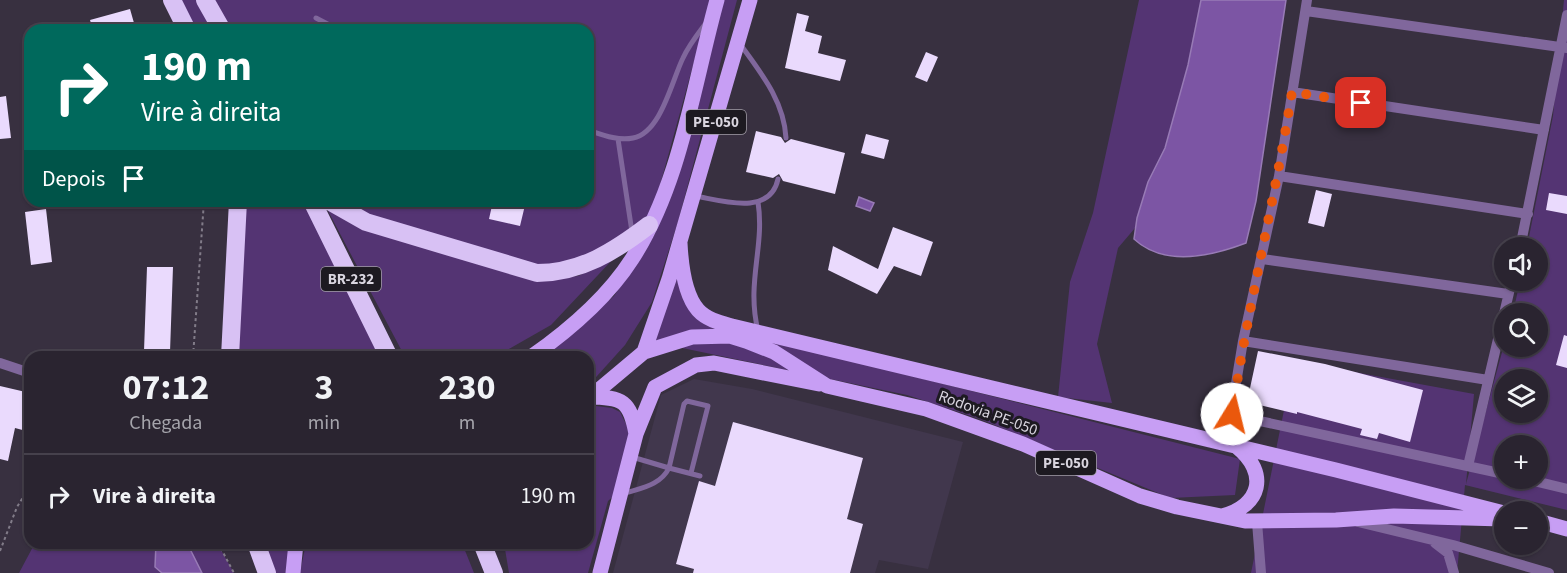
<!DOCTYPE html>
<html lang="pt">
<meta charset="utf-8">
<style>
:root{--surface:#2a2430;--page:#36303c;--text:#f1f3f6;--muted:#a5a4ab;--line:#46414c}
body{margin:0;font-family:"Source Sans 3",sans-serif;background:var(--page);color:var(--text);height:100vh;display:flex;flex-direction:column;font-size:22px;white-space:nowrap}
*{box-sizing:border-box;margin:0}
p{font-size:20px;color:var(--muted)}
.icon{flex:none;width:33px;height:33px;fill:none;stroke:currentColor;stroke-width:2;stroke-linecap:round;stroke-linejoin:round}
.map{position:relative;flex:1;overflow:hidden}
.sheet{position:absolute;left:24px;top:351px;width:570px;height:198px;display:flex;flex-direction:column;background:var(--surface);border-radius:18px;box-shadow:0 2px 4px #0004,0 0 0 2px var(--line)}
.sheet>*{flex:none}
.guide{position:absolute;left:24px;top:24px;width:570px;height:183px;border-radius:18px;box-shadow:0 2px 4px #0004,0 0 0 2px var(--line);background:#00695c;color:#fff;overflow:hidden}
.buttons{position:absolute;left:1494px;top:237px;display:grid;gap:12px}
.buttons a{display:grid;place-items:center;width:54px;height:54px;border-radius:50%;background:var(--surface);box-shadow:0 2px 4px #0004,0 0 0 2px var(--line);font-size:30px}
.pin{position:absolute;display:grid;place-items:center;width:51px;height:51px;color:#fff;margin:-26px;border-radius:12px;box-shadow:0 3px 9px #0006}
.me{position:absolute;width:66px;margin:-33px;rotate:9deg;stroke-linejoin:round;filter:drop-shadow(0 0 4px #0008)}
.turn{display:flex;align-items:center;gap:21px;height:126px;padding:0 18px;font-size:27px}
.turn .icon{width:78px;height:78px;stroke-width:2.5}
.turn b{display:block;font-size:42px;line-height:51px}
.then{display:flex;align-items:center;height:57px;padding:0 18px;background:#0003;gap:12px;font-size:22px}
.eta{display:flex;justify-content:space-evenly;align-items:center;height:102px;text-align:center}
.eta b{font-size:36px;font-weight:700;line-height:42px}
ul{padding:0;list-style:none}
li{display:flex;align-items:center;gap:18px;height:84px;padding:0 18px;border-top:2px solid var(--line)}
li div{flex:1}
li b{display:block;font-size:22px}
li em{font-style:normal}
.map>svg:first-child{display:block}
.built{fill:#41374d}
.green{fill:#543473;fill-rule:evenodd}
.water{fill:#7c55a4;stroke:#987bb6;stroke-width:1.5}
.building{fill:#eadafd}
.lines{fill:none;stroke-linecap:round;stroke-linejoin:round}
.path{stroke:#827c89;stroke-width:2;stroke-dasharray:3 3;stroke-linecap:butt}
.lane{stroke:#80679c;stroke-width:5}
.street{stroke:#80679c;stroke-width:10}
.primary{stroke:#c79ef4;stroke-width:15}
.highway{stroke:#d8c1f4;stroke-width:18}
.route{stroke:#ea580c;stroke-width:10;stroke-dasharray:0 18}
.labels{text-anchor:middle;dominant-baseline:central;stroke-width:6;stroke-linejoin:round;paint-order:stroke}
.shield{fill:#1d1a21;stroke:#a19da6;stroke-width:1.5}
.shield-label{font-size:15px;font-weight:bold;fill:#d9d5df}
.street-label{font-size:16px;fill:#d9d5df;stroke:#1d1a21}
</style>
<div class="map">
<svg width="1567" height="573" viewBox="0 0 1567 573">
<rect width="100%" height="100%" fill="#383040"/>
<!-- built -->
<path class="built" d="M694,379L752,389L963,442L928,569L879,560L875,573H613L661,395Z"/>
<!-- green -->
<path class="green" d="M171,0H201L217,30H183Z
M209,0H711L649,225L633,238L537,273L329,201H588V30H225Z
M721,0H737L678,222L652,302L625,345L588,386V357H543L614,296L655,234L677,175Z
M1139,0H1201L1188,65L1165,148L1154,170L1135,228L1118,248L1097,344L1112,403L1058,397L1070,282L1093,213Z
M1564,0H1567V510L1465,485L1457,573H1251L1294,361L1474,394L1466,484L1504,345L1538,346V314L1513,313L1520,281L1538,280V248L1527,247L1553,116ZM1504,380H1538V412H1504ZM1504,446H1538V478H1504Z
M238,201H306L388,357H225Z
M327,209L547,279L578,276L614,258L551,325L495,357H405Z
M677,272L718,327L1240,459L1235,495L1170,498L980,419L907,395L663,344L652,348Z
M588,405L612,408L620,412L630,432L619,491L608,501L588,573H509L504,543H588Z
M35,543H217L234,573H19Z
M256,543H296L293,573H268Z
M306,543H462L474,573H300Z"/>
<!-- water -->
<path class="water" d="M1201,0H1286L1256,201L1246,243C1212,256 1164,267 1134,239L1137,218L1148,182L1165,148L1188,65Z
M859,197L874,203L870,211L856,206Z
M156,543H187L202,573H162L155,567Z"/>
<!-- building -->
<path class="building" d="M130,9L136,30H93L90,20Z
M797,13L809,16L805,31L822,36L818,53L846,60L840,81L785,68Z
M926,52L938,57L927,82L915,77Z
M6,96L11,138L0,139V97Z
M756,131L781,137L785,143L791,139L845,153L835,194L783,181L779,174L773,178L746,172Z
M866,134L889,140L884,159L861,153Z
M1316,190L1332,194L1324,227L1308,223Z
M1549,193L1567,196V214L1546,210Z
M493,201H526L520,226L489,219Z
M46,209L52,262L31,265L25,212Z
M893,227L933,242L921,276L894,266L877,294L828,270L833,246L878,269Z
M147,267H173L170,352L144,351Z
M1564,335L1567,336V368L1556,365Z
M1258,351L1325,364L1423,390L1410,442L1379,433L1377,439L1360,435L1362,429L1297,412V414L1247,402Z
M0,386L30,393V432L15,428L8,461L0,459Z
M733,422L863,458L847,519L863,524L850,573H693L694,569L676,564L699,481L715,486Z"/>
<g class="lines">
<!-- path -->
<path class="path" d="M193,357L204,201
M218,543L234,573
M0,551L17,507L30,486"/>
<!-- lane -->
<path class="lane" d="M316,18L339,30
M740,44C761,73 784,101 786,138
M588,130C603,135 618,141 633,138C661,133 672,80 683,58C689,45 697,35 706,23
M618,139L632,232
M695,196C720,200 770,217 778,179
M758,202C765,247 746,282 758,331
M632,457L669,468L684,404L687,401L708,406L691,473
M623,494C640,488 660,486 669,468L700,476"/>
<!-- street -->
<path class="street" d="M1306,11L1567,48
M1292,92L1544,130
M1279,176L1528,214
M1520,248L1567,15
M1262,259L1508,294
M1243,341L1488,380
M0,363L30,373
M1232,415L1504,474
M1226,444L1243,341L1279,176L1307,0
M1468,466L1512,280
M1522,478L1567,489
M1257,522L1261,573
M1358,522L1453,545L1549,573
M1435,543L1448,553L1454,573"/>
<!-- primary -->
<path class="primary" d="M680,243C681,263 684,294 698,310C707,320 721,323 732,326L1336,470L1504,513
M644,352L692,337L730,336L746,341L774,352L827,386L926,409L1023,444L1140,496L1177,507L1245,521L1336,520L1394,516L1503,519
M531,357C568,331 607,298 632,259C681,183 693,86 717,0
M589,397C623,397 630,401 636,434
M588,399L644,352L669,279L750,0
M1222,516C1261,506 1269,473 1237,447
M1538,521L1567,529
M293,573L296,543
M600,573L636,434L655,387L696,365L714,363L819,384"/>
<!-- highway -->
<path class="highway" d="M172,0L187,30
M205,0L222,30
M312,201L389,357
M329,201L366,222L537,273C581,273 615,251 649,225
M230,357L238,201
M256,543L267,573
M482,543L494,573"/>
</g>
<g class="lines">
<!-- route -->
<path class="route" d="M1232,414C1248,306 1275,200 1292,92L1361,103"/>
</g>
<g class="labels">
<!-- shield labels -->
<g class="shield">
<rect x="686" y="110" width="60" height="24" rx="4.5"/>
<rect x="321" y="267" width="60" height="24" rx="4.5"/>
<rect x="1036" y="451" width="60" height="24" rx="4.5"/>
</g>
<g class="shield-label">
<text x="716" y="122">PE-050</text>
<text x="351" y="279">BR-232</text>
<text x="1066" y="463">PE-050</text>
</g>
<!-- street labels -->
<g class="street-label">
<text transform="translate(988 413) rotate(20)">Rodovia PE-050</text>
</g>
</g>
</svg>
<div class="buttons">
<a><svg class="icon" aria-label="sound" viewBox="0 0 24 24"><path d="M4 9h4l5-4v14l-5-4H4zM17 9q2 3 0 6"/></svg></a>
<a><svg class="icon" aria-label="search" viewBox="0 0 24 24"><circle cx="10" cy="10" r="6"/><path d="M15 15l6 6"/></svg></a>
<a><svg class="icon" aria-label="layers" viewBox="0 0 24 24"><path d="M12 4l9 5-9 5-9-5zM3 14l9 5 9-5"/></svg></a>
<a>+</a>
<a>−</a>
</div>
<div class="pin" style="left:1361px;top:103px;background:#d93025"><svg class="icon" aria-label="arrive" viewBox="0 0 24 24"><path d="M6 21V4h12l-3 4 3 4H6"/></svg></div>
<svg class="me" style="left:1232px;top:414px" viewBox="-20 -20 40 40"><circle r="19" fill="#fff"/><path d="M0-13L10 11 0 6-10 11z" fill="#ea580c"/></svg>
<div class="guide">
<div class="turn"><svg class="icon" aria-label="right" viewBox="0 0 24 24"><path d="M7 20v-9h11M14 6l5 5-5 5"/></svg><div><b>190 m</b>Vire à direita</div></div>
<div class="then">Depois<svg class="icon" aria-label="arrive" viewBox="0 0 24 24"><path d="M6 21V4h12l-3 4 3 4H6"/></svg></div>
</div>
<section class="sheet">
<div class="eta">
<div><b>07:12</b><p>Chegada</p></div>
<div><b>3</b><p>min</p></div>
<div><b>230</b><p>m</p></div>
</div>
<ul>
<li><svg class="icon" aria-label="right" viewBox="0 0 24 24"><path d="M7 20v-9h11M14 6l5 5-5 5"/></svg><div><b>Vire à direita</b></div><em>190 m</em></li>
</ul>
</section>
</div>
